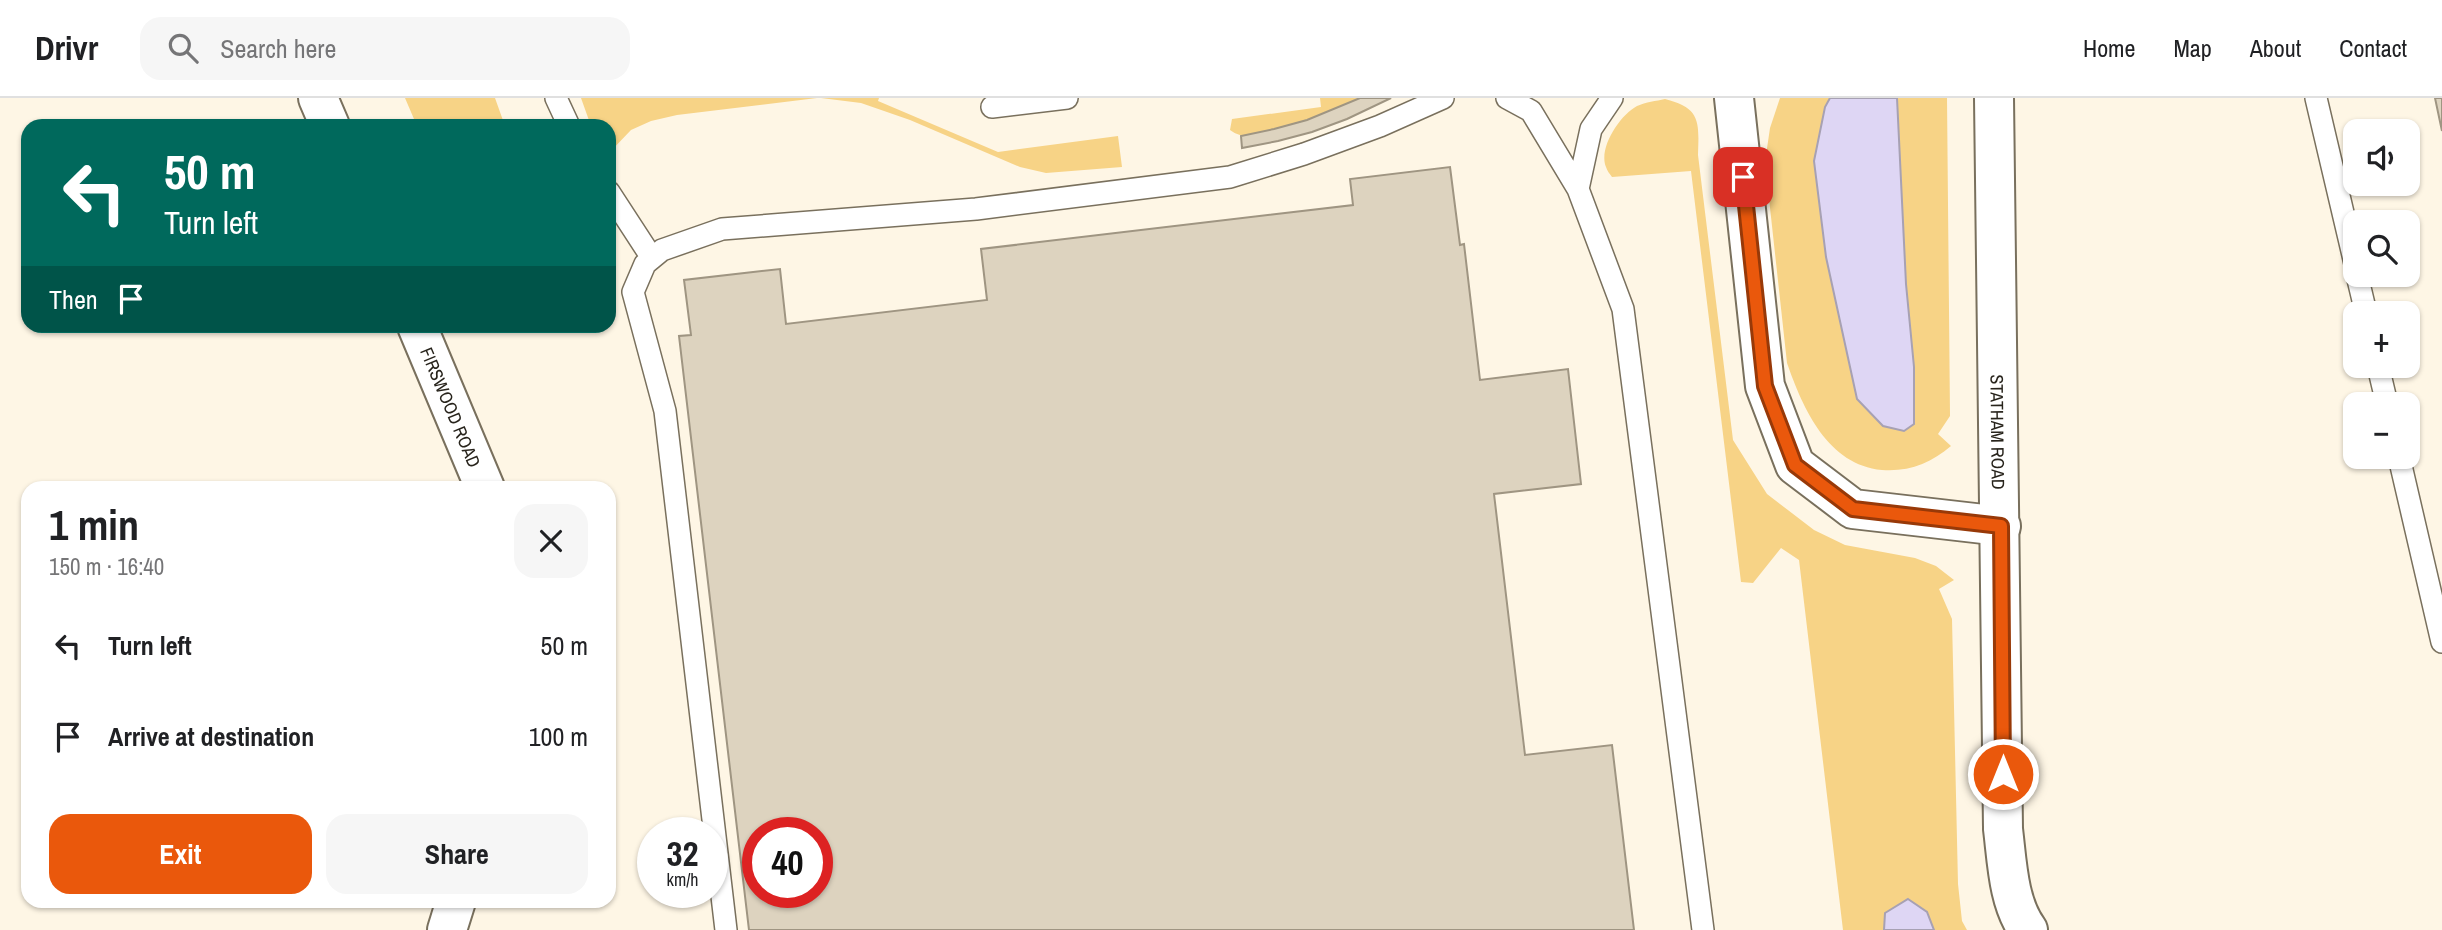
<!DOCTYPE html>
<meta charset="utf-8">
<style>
:root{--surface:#fff;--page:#f6f6f6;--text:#202124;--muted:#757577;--line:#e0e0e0;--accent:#ea580c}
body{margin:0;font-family:"Archivo Narrow",sans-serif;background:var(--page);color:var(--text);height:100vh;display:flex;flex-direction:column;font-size:26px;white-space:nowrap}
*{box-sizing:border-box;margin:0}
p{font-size:23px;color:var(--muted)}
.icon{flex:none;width:38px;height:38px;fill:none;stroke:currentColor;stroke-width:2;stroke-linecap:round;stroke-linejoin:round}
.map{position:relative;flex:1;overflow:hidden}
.details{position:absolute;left:21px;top:383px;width:595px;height:427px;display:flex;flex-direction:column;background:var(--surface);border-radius:21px;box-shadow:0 2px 5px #0004}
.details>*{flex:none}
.hud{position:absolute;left:21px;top:21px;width:595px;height:214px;border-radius:21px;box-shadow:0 2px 5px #0004;background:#00695c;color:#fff;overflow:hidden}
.fabs{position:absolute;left:2343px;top:21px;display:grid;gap:14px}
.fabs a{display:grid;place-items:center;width:77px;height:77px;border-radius:14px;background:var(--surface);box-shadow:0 2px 5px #0004;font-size:35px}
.speed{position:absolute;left:637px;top:719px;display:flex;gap:14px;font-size:35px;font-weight:700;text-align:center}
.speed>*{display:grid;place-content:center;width:91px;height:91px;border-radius:50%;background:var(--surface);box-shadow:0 2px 5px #0004;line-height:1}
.speed small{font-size:18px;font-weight:400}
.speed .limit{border:10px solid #d22;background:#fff;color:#111}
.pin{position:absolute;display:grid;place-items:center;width:60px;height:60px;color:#fff;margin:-30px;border-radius:14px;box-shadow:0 4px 10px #0006}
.me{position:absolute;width:77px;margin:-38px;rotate:0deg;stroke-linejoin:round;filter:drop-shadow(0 0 5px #0008)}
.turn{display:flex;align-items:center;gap:24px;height:147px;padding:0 28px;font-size:32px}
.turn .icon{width:91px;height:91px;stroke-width:2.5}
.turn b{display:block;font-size:49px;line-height:60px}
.then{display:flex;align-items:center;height:66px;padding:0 28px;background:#0003;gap:14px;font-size:26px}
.round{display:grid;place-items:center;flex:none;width:74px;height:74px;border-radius:21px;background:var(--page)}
.headline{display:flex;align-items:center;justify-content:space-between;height:119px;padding:0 28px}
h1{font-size:42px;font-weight:700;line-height:52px}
.primary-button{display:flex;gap:14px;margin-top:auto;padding:14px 28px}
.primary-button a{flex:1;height:80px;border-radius:21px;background:var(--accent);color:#fff;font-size:28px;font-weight:700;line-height:80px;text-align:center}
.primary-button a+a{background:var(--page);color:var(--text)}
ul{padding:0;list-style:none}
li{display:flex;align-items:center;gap:21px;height:91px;padding:0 28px}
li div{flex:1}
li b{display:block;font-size:26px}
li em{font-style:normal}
header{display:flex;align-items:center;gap:42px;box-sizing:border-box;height:98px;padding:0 35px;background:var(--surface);border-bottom:2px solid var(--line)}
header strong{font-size:33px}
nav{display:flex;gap:38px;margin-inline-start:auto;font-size:24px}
.search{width:490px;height:63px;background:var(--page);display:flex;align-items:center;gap:18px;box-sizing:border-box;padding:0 24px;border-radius:21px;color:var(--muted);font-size:26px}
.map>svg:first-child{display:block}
.green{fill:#f7d386}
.water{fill:#ded6f4;stroke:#a7a1b3;stroke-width:2}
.building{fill:#ddd3bf;stroke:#9f9582;stroke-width:2;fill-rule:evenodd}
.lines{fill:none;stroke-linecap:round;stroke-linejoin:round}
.lane-casing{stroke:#79705d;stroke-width:24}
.street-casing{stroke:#79705d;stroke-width:42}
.secondary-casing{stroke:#79705d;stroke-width:42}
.lane{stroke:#fff;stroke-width:21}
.street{stroke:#fff;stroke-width:38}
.secondary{stroke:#fff;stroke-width:38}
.route-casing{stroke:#983908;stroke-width:18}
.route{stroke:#ea580c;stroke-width:12}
.labels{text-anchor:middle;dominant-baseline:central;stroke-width:6;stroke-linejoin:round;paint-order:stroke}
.street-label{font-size:18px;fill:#28241c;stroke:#fff}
</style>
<header>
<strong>Drivr</strong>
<div class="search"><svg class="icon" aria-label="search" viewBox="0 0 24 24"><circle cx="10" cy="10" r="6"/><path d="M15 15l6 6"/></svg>Search here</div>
<nav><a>Home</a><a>Map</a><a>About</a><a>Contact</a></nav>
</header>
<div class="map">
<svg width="2442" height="832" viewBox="0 0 2442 832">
<rect width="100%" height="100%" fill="#fef6e5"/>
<!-- green -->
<path class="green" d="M405,0H495L505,28H417Z
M581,0H817L677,17L651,23L631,32L609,55V28H591Z
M821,0H879L878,3L998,54L1118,38L1122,69L1046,75L1020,69L910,22L861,5Z
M1320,0H1360C1340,10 1259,42 1240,37C1236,36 1233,34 1230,32L1232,21L1321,9Z
M1780,0H1830L1825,9L1814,63L1826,159L1857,301L1883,328L1914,326V269L1906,186L1897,0H1947L1950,318L1938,336L1951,348C1931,365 1909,374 1882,372C1828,367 1803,311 1787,265L1765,64L1770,30Z
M1665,1C1701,10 1699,24 1698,57L1733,342L1767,396L1814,432L1845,447L1915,460L1936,468L1954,482L1939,491L1952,521L1958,786L1962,823L1967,832H1934L1927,814L1885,815L1884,832H1843L1799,462L1781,450L1753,485L1741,484L1691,73L1612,79C1610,76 1607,73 1606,69C1598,50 1620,17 1637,8C1646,4 1656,3 1665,1Z"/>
<!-- water -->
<path class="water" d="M1830,0H1897L1906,186L1914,269V326L1904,333L1883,328L1857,301L1826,159L1814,63L1825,9Z
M1908,801L1927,814L1934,832H1884L1885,815Z"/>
<!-- building -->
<path class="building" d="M1360,0H1391L1347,21L1312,34L1278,43L1242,50L1241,38L1274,31L1307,22Z
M2435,0H2442V33Z
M1450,69L1460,147L1464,146L1480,282L1568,271L1581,386L1494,396L1525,657L1612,647L1634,832H749L679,238L691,237L684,182L780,171L786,226L987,202L981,151L1353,107L1350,81ZM758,735H817V794H758Z"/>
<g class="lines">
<defs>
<path id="lane" d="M556,0L569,28
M1507,0L1531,13L1578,91L1623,211L1703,832
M2316,0L2356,170
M992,9L1067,0
M1578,91L1591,31L1612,0
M609,94L652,160
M2357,177L2366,215
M2378,268L2387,306
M2399,359L2442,544
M726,832L665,313L633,194L645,166L662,152L722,131L976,111L1230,79L1304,56L1380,28L1443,0"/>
<g id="street">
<path d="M318,0L330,28"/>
<path d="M1734,0L1765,288L1795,367L1853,411L2001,428"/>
<path id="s1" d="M417,228L485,390"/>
<path d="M447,832L456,803"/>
</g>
<g id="secondary">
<path id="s2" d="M1994,0L2003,731C2007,763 2008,805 2028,832"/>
</g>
</defs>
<!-- lane casing -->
<use href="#lane" class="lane-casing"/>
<!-- street casing -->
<use href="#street" class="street-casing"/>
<!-- secondary casing -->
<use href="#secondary" class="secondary-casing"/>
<!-- lane -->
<use href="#lane" class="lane"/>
<!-- street -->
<use href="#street" class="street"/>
<!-- secondary -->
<use href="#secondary" class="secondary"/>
</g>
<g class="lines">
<defs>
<path id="route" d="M1743,79L1765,288L1795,367L1853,411L2001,428L2003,676"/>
</defs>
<!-- route casing -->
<use href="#route" class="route-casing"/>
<!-- route -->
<use href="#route" class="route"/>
</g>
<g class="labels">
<!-- street labels -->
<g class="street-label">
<text stroke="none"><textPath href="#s1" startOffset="88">FIRSWOOD ROAD</textPath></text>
<text stroke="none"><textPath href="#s2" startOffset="334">STATHAM ROAD</textPath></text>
</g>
</g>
</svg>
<div class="fabs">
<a><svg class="icon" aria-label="sound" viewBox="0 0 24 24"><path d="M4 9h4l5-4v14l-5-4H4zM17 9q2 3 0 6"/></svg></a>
<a><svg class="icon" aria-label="search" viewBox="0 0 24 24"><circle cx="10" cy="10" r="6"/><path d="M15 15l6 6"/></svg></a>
<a>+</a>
<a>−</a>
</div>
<div class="speed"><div>32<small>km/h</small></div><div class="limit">40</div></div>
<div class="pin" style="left:1743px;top:79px;background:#d93025"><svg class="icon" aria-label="arrive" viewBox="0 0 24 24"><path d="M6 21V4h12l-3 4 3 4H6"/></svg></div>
<svg class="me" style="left:2003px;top:676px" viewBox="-20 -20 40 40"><circle r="17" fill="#ea580c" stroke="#fff" stroke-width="3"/><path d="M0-11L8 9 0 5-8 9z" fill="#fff"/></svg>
<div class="hud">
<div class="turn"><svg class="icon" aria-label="left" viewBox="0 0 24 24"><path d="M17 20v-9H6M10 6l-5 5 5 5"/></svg><div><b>50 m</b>Turn left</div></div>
<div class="then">Then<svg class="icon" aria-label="arrive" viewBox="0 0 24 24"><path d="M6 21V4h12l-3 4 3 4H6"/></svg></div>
</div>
<section class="details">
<div class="headline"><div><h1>1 min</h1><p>150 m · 16:40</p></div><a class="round"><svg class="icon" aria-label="close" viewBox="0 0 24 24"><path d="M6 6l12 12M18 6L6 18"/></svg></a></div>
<ul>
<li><svg class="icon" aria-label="left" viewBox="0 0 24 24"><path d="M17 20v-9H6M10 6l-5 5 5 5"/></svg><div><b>Turn left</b></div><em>50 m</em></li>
<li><svg class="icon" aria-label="arrive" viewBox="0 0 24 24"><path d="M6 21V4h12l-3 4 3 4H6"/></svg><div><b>Arrive at destination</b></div><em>100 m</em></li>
</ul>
<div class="primary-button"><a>Exit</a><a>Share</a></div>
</section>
</div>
